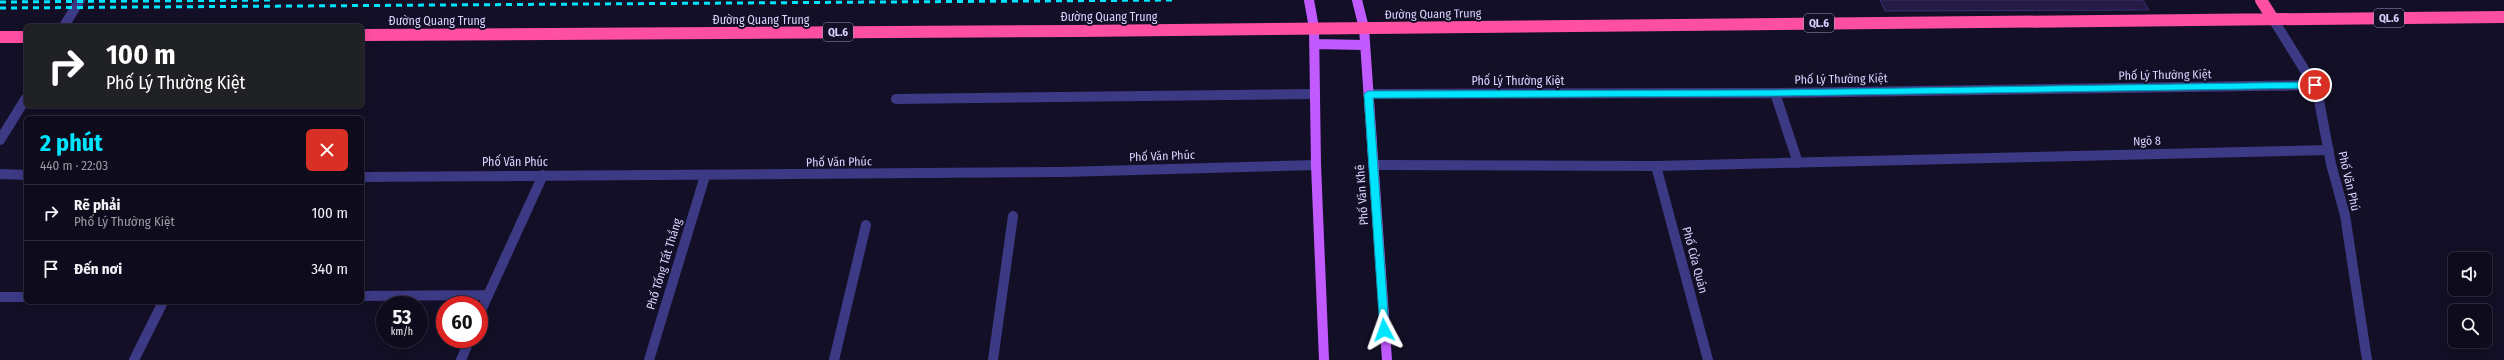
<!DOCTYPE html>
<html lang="vi">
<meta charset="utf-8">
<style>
:root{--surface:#0e0b1c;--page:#171425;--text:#f1f3f6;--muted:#9b9ba3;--line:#2e2b3b;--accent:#00e5ff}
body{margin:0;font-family:"Fira Sans Condensed",sans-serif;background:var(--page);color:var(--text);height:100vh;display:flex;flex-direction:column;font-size:15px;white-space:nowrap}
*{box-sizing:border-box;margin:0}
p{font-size:13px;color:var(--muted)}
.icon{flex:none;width:22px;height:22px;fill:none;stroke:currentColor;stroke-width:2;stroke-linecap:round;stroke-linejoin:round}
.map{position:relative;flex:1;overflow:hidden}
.sheet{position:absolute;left:24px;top:116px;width:340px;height:188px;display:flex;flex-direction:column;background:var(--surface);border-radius:6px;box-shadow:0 2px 10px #0003,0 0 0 1px var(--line)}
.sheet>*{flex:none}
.hud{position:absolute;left:24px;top:24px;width:340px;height:84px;border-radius:6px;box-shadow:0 2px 10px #0003,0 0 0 1px var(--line);background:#202124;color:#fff;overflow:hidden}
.controls{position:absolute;left:2448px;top:252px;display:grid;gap:8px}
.controls a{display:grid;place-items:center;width:44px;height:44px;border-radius:6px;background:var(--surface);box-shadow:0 2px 10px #0003,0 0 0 1px var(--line);font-size:20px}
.speed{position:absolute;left:376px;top:296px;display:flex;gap:8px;font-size:20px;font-weight:700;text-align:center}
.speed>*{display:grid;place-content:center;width:52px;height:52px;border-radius:50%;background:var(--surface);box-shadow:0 2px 10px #0003,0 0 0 1px var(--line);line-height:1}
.speed small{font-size:10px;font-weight:400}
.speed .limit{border:6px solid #d22;background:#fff;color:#111}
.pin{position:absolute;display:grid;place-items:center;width:34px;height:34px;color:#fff;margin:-17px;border:2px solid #fff;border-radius:50%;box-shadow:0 1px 4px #0007}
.me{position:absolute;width:44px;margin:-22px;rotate:356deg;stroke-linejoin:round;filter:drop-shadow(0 0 3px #0008)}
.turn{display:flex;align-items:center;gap:14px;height:84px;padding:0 16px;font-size:18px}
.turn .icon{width:52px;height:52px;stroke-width:2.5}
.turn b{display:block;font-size:28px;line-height:34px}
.round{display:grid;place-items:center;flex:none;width:42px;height:42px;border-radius:6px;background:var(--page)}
.head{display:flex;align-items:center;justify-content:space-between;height:68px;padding:0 16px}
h1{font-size:24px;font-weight:700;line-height:30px;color:var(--accent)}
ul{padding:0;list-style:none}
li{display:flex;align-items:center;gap:12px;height:56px;padding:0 16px;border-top:1px solid var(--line)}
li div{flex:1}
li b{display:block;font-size:15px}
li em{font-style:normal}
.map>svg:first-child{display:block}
.building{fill:#241b47;stroke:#3b2d73}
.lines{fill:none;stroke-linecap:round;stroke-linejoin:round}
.street{stroke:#3d3a85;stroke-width:10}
.primary{stroke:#c25bff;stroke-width:10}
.highway{stroke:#ff4fa3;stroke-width:12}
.rail{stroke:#00e5ff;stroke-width:3;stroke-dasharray:6 5;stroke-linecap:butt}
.route{fill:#00e5ff;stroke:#0095a6}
.labels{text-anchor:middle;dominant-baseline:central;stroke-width:4;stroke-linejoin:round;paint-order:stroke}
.shield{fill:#130f26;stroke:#9e99be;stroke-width:1}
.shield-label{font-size:11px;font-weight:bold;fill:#d9d4ff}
.street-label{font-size:12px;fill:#d9d4ff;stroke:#130f26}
</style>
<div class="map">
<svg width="2504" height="360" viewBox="0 0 2504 360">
<rect width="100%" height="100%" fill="#130f26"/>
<!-- building -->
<path class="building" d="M1880,0H2143L2149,10L1885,11Z"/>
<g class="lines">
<!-- street -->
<path class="street" d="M2273,19L2317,90L2331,164L2345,215L2367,360
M64,26L80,0
M1775,93L1798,163
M1368,94L1775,93L2315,85
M896,99L1314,94
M0,140L26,98
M1373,165L1656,166L2329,150
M1656,166L1708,360
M0,174L26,175
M362,177L1063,172L1316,165
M362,296L487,295
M0,297H26
M479,315L543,175
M134,360L163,302
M461,360L470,339
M649,360L705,176
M834,360L866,225
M993,360L1013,216"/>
<!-- primary -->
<path class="primary" d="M1309,0L1314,28L1316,165L1324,360
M1357,0L1364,28L1387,360
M1314,44L1365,45"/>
<!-- highway -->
<path class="highway" d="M2261,0L2273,19
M362,35L1076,31L2504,17
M0,37H26"/>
<!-- rail -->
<path class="rail" d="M0,2L273,0
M0,8L1174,0"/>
</g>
<!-- route -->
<path class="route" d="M2315,82L2319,85L2315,88L1775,96L1373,98L1389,330L1384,334L1380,330L1364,94L1368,91L1775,90Z"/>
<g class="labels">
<!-- shield labels -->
<g class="shield">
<rect x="2374" y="9" width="30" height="18" rx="3"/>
<rect x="1804" y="14" width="30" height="18" rx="3"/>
<rect x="823" y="23" width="30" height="18" rx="3"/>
</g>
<g class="shield-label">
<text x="2389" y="18">QL.6</text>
<text x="1819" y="23">QL.6</text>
<text x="838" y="32">QL.6</text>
</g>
<!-- street labels -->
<g class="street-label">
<text transform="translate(1433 14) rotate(-1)">Đường Quang Trung</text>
<text x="1109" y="17">Đường Quang Trung</text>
<text x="761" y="20">Đường Quang Trung</text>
<text x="437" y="21">Đường Quang Trung</text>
<text transform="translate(2165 75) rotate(-1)">Phố Lý Thường Kiệt</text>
<text transform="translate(1841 79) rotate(-1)">Phố Lý Thường Kiệt</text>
<text x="1518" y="81">Phố Lý Thường Kiệt</text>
<text transform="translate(2147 141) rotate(-2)">Ngõ 8</text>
<text transform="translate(1162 156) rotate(-2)">Phố Văn Phúc</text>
<text x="515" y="162">Phố Văn Phúc</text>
<text transform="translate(839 162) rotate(-1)">Phố Văn Phúc</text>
<text transform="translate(2349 181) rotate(77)">Phố Văn Phú</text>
<text transform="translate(1362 195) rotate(-94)">Phố Văn Khê</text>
<text transform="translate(1695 260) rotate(75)">Phố Cửa Quán</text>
<text transform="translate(664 264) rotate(-73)">Phố Tống Tất Thắng</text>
</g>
</g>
</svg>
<div class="controls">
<a><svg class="icon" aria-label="sound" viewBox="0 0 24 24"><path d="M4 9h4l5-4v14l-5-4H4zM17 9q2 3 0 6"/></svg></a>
<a><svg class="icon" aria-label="search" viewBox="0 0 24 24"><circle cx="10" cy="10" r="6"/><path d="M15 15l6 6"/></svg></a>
</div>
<div class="speed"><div>53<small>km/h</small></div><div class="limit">60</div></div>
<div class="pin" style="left:2315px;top:85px;background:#d93025"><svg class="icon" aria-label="arrive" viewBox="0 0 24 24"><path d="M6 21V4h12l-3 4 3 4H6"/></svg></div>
<svg class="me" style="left:1384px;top:330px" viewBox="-20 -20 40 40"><path d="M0-17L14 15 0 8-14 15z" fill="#00e5ff" stroke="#fff" stroke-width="4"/></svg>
<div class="hud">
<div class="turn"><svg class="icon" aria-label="right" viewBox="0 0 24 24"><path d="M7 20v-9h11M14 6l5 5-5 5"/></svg><div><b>100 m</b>Phố Lý Thường Kiệt</div></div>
</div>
<section class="sheet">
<div class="head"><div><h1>2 phút</h1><p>440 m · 22:03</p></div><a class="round" style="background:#d93025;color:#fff"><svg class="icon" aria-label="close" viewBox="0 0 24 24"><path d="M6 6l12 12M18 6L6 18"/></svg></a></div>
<ul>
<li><svg class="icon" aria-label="right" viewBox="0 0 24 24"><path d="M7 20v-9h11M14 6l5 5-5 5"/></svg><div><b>Rẽ phải</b><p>Phố Lý Thường Kiệt</p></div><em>100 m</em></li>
<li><svg class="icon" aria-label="arrive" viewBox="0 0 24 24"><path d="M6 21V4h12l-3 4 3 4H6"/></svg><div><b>Đến nơi</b></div><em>340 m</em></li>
</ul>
</section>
</div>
